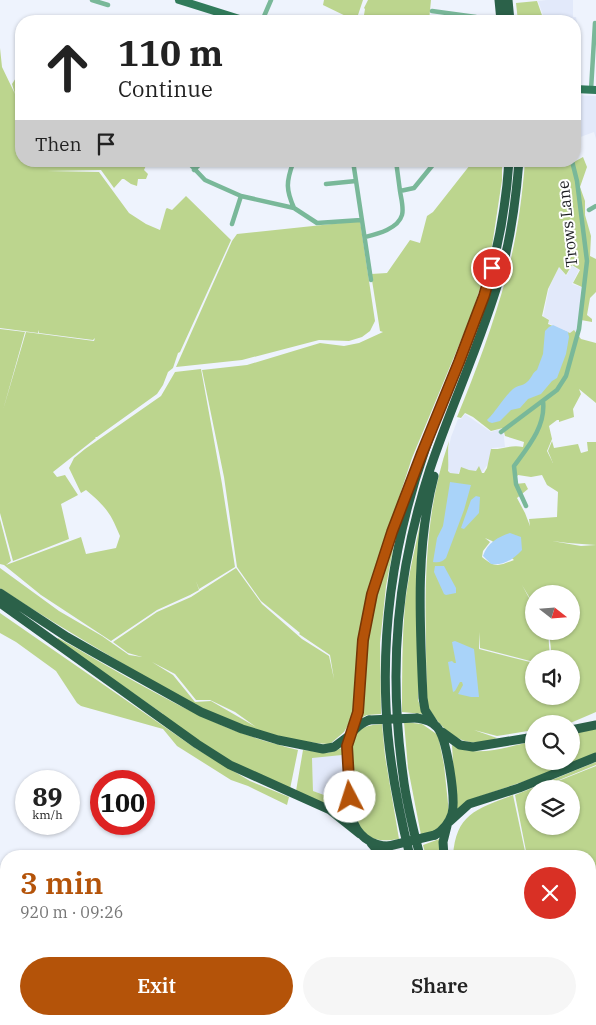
<!DOCTYPE html>
<meta charset="utf-8">
<style>
:root{--surface:#fff;--page:#f6f6f6;--text:#222;--muted:#767676;--accent:#b45309}
body{margin:0;font-family:"IBM Plex Serif",serif;background:var(--page);color:var(--text);height:100vh;display:flex;flex-direction:column;font-size:19px;white-space:nowrap}
*{box-sizing:border-box;margin:0}
p{font-size:16px;color:var(--muted)}
.icon{flex:none;width:28px;height:28px;fill:none;stroke:currentColor;stroke-width:2;stroke-linecap:round;stroke-linejoin:round}
.map{position:relative;flex:1;overflow:hidden}
.drawer{position:absolute;left:0px;top:850px;width:596px;height:175px;display:flex;flex-direction:column;background:var(--surface);border-radius:20px 20px 0 0;box-shadow:0 1px 4px #0004}
.drawer>*{flex:none}
.top-card{position:absolute;left:15px;top:15px;width:566px;height:152px;border-radius:20px;box-shadow:0 1px 4px #0004;background:#fff;color:var(--text);overflow:hidden}
.needle{width:32px;rotate:107deg}
.fabs{position:absolute;left:525px;top:585px;display:grid;gap:10px}
.fabs a{display:grid;place-items:center;width:55px;height:55px;border-radius:50%;background:var(--surface);box-shadow:0 1px 4px #0004;font-size:25px}
.speed{position:absolute;left:15px;top:770px;display:flex;gap:10px;font-size:25px;font-weight:700;text-align:center}
.speed>*{display:grid;place-content:center;width:65px;height:65px;border-radius:50%;background:var(--surface);box-shadow:0 1px 4px #0004;line-height:1}
.speed small{font-size:12px;font-weight:400}
.speed .limit{border:8px solid #d22;background:#fff;color:#111}
.pin{position:absolute;display:grid;place-items:center;width:42px;height:42px;color:#fff;margin:-21px;border:2px solid #fff;border-radius:50%;box-shadow:0 1px 5px #0007}
.me{position:absolute;width:55px;margin:-28px;rotate:355deg;stroke-linejoin:round;filter:drop-shadow(0 0 4px #0008)}
.turn{display:flex;align-items:center;gap:18px;height:105px;padding:0 20px;font-size:22px}
.turn .icon{width:65px;height:65px;stroke-width:2.5}
.turn b{display:block;font-size:35px;line-height:42px}
.then{display:flex;align-items:center;height:48px;padding:0 20px;background:#0003;gap:10px;font-size:19px}
.round{display:grid;place-items:center;flex:none;width:52px;height:52px;border-radius:26px;background:var(--page)}
.summary{display:flex;align-items:center;justify-content:space-between;height:85px;padding:0 20px}
h1{font-size:30px;font-weight:600;line-height:38px;color:var(--accent)}
.action{display:flex;gap:10px;margin-top:auto;padding:10px 20px}
.action a{flex:1;height:58px;border-radius:30px;background:var(--accent);color:#fff;font-size:20px;font-weight:600;line-height:58px;text-align:center}
.action a+a{background:var(--page);color:var(--text)}
.map>svg:first-child{display:block}
.built{fill:#e2e9fa}
.green{fill:#bcd58e;fill-rule:evenodd}
.water{fill:#a9d3f9}
.lines{fill:none;stroke-linecap:round;stroke-linejoin:round}
.minor{stroke:#79b899;stroke-width:4.5}
.primary{stroke:#317b5b;stroke-width:8}
.motorway{stroke:#2b6149;stroke-width:9}
.motorway-bridge{stroke:#2b6149;stroke-width:9}
.route-casing{stroke:#753606;stroke-width:12}
.route{stroke:#b45309;stroke-width:9}
.labels{text-anchor:middle;dominant-baseline:central;stroke-width:4;stroke-linejoin:round;paint-order:stroke}
.street-label{font-size:16px;fill:#1c1d21;stroke:#fff}
</style>
<div class="map">
<svg width="596" height="1025" viewBox="0 0 596 1025">
<rect width="100%" height="100%" fill="#eef3fd"/>
<!-- built -->
<path class="built" d="M547,0H573V17H576L578,28L575,30V21H545L538,1Z
M575,95L596,96V139L594,132L575,139Z
M572,266L579,270L572,284L581,287L580,312L576,336L548,323L549,319L543,317L549,288L559,267L566,276Z
M465,414L491,432L503,428L505,447L492,448L488,464L482,472L459,471L458,477L443,475L451,437L458,419H461Z
M342,755L346,811L340,800L313,791L312,757Z"/>
<!-- green -->
<path class="green" d="M324,0H363L356,21L323,5Z
M368,0H431L429,21H359L364,15L365,9L364,8Z
M537,1L544,21H518L516,3Z
M0,48L2,67L15,94L12,84L21,70V100L16,95L21,102V161H148L144,170L148,174L146,179H138L137,186L131,184L124,179H122L114,188L101,170L47,171L99,172L129,213L146,224L160,230L166,209L167,208L172,210L186,196L231,240L180,352L178,353L173,368L168,372L163,385L157,394L97,437H95L96,438L53,472L57,477L65,475L78,495L61,504L69,539L13,561L0,513V329L25,332L3,410L26,332L94,341L95,338L93,340L39,333V330L38,333L0,328Z
M583,157L587,167L580,187L585,201V215L591,236L590,256L596,259V292L590,298L587,315L592,319V322L581,320L582,287L573,283L580,270L572,265L566,275L559,267L548,289L542,316L549,320L548,324L570,333L574,330L581,339L596,343V403L579,389L581,394L573,409L574,417L559,422V420H557L549,426L552,439L547,451L553,463L548,451L552,441L554,448L578,444L581,453L588,451L587,442H596V545L568,543L552,541L581,546L596,545V712L568,724H534V730L497,736L474,730L497,738C465,752 442,732 427,705C426,615 419,527 449,441C447,451 449,461 448,471L450,473L459,474L461,467L469,470L476,471L479,466L482,473H484L487,468L491,449C502,450 511,444 523,447L524,442L505,436L503,428L491,431L473,417L465,413L461,418L457,417C476,371 494,323 507,274C517,238 522,199 525,161L574,162ZM518,475L531,477L542,475L547,485L558,492L557,517L529,519L530,526L525,513L517,498L528,489L525,483L515,484L514,480ZM485,538L492,541L514,560C499,566 495,568 482,557L483,551L490,542ZM522,585L534,605V594H571V631H549L552,659H571V696H534V663L479,649V632L480,648L534,662V659H550L548,631H534V607Z
M467,161H502V180L492,246L481,285L471,316L412,458L366,598L361,622L352,718L344,732L330,744C249,740 178,697 110,656C73,634 36,612 0,588V568L59,611L102,636L129,655L142,657L128,653L113,642L157,612L191,597L236,568L262,604L302,639L329,656L334,679L330,655L299,634L300,633L261,601L237,567L224,477L202,370L247,365L320,343L344,346L359,343L383,332L380,331L371,274L387,273L410,240L420,243L427,216L433,212L470,165ZM152,662L175,674L196,700H210L235,712L256,727L211,701L195,702L173,675Z
M360,221L375,321L370,331L362,337L349,341L319,340L242,360L176,367L232,241L237,234Z
M201,369L222,484L235,567L199,589L196,581L199,590L190,595L157,610L111,641L41,595L4,565L0,564V519L11,561L6,565L81,537L86,554L116,548L120,536C110,512 106,507 86,490L81,493L69,468L74,458L85,449L161,396L175,372Z
M425,502L418,700L423,714L402,712C402,676 402,640 405,604C409,570 418,536 425,502Z
M399,518L386,586L380,643L381,714L367,715L359,719L365,646L373,600Z
M0,613L195,748L250,781L289,797L287,805L248,786L231,780L177,746L163,729L81,706L77,703L56,671L16,642L0,633Z
M58,638C112,668 165,701 221,725C246,736 272,743 298,750L290,789L246,770L207,748L162,717L163,714L57,640Z
M404,722L422,724L438,735L444,765L449,813L441,826L429,834L421,835L408,768Z
M382,724L385,756L399,839C378,842 367,841 356,820C355,806 348,749 352,739C357,727 370,725 382,724Z
M596,729V753L552,772L478,797L456,810L452,745C476,759 509,746 534,741V761H571V734Z
M342,748V755L312,758L313,791L324,795L328,782H338L340,800L347,814L296,791L303,750L328,753Z
M596,762V765L532,791L534,790V826H571V789H538L596,766V893L590,892V856H527L515,795Z
M513,795L526,856H453C456,813 477,809 513,795Z
M442,838V856H426L423,845Z
M592,897L596,898V998H590V914Z"/>
<!-- water -->
<path class="water" d="M553,325L568,332L569,337L566,354L557,378L552,381L541,394L528,399L520,408L511,410L500,421L492,423L489,422L487,420C497,410 503,398 513,389C518,385 523,386 527,382C532,378 532,373 537,370L543,354L545,331L549,327Z
M450,482L471,485L464,510L446,558C442,562 439,563 433,562L437,538L443,526Z
M476,496L480,497L479,513L464,529L461,528L471,500Z
M510,533L521,537L522,550C514,559 503,566 491,564L483,556C487,543 498,537 510,533Z
M435,566H444L456,588V593L446,595L444,594L434,572Z
M455,641L474,649L479,697H471L458,694L463,685L462,682H460L455,691L453,692L448,662L452,661L454,663H456L452,642Z"/>
<g class="lines">
<!-- minor -->
<path class="minor" d="M92,0L108,5
M432,11L476,17
M262,21L271,0
M591,90L595,23
M187,161L205,180L241,196L294,208L317,223L361,220
M292,161L293,163C286,182 286,190 294,208
M353,161L371,280
M396,161L400,191
M194,170L199,165L200,161
M326,184L356,181
M589,210L596,206
M232,224L241,196
M365,237C377,234 398,229 402,215C404,208 401,198 400,191L414,188L436,161
M501,432L557,390L566,376L579,329L587,261L577,181L572,161
M526,506L516,484L514,466C528,447 546,426 543,401
M581,1019L589,1025
M509,1025L574,1019"/>
<!-- primary -->
<path class="primary" d="M179,0L246,21
M575,89L596,90"/>
<!-- motorway -->
<path class="motorway" d="M499,0L501,21
M508,0L510,21
M434,476C415,548 420,624 423,698L425,710L434,724
M0,593L67,637L95,653L201,712L242,729L278,740L323,749L334,747L350,735
M0,603L197,744L230,765L330,810L360,834
M417,718C424,719 432,721 437,727C447,738 456,799 452,814C449,823 444,830 435,835
M369,720C357,725 350,732 347,744L352,817C356,835 371,846 389,846
M571,730L596,725
M442,732L460,745L473,747L534,737
M351,733C363,703 358,670 363,638C371,590 387,544 404,498
M448,823L469,804L519,788L596,757
M371,843L382,856
M410,856C398,808 388,757 386,707C382,620 396,533 425,450C443,398 467,348 484,295C498,251 506,207 509,161
M420,856C413,829 406,802 403,775C388,668 397,571 430,469C452,403 482,340 501,273C511,237 516,199 519,161
M444,856L443,842L447,826
M436,1019L437,1025
M446,1019L448,1025
M456,1019L457,1025
M464,1019L465,1025"/>
<!-- motorway-bridge -->
<path class="motorway-bridge" d="M369,720L417,718
M389,846L435,835"/>
</g>
<g class="lines">
<defs>
<path id="route" d="M350,797L347,746L358,712L363,640L372,594L392,532L422,453L459,362L484,296L492,268"/>
</defs>
<!-- route casing -->
<use href="#route" class="route-casing"/>
<!-- route -->
<use href="#route" class="route"/>
</g>
<g class="labels">
<!-- street labels -->
<g class="street-label">
<text transform="translate(567 224) rotate(-96)">Trows Lane</text>
</g>
</g>
</svg>
<div class="fabs">
<a><svg class="needle" viewBox="-14 -14 28 28"><path d="M0-13l5 13h-10z" fill="#e53935"/><path d="M0 13l5-13h-10z" fill="#767676"/></svg></a>
<a><svg class="icon" aria-label="sound" viewBox="0 0 24 24"><path d="M4 9h4l5-4v14l-5-4H4zM17 9q2 3 0 6"/></svg></a>
<a><svg class="icon" aria-label="search" viewBox="0 0 24 24"><circle cx="10" cy="10" r="6"/><path d="M15 15l6 6"/></svg></a>
<a><svg class="icon" aria-label="layers" viewBox="0 0 24 24"><path d="M12 4l9 5-9 5-9-5zM3 14l9 5 9-5"/></svg></a>
</div>
<div class="speed"><div>89<small>km/h</small></div><div class="limit">100</div></div>
<div class="pin" style="left:492px;top:268px;background:#d93025"><svg class="icon" aria-label="arrive" viewBox="0 0 24 24"><path d="M6 21V4h12l-3 4 3 4H6"/></svg></div>
<svg class="me" style="left:350px;top:797px" viewBox="-20 -20 40 40"><circle r="19" fill="#fff"/><path d="M0-13L10 11 0 6-10 11z" fill="#b45309"/></svg>
<div class="top-card">
<div class="turn"><svg class="icon" aria-label="ahead" viewBox="0 0 24 24"><path d="M12 20V5M6 11l6-6 6 6"/></svg><div><b>110 m</b>Continue</div></div>
<div class="then">Then<svg class="icon" aria-label="arrive" viewBox="0 0 24 24"><path d="M6 21V4h12l-3 4 3 4H6"/></svg></div>
</div>
<section class="drawer">
<div class="summary"><div><h1>3 min</h1><p>920 m · 09:26</p></div><a class="round" style="background:#d93025;color:#fff"><svg class="icon" aria-label="close" viewBox="0 0 24 24"><path d="M6 6l12 12M18 6L6 18"/></svg></a></div>
<div class="action"><a>Exit</a><a>Share</a></div>
</section>
</div>
